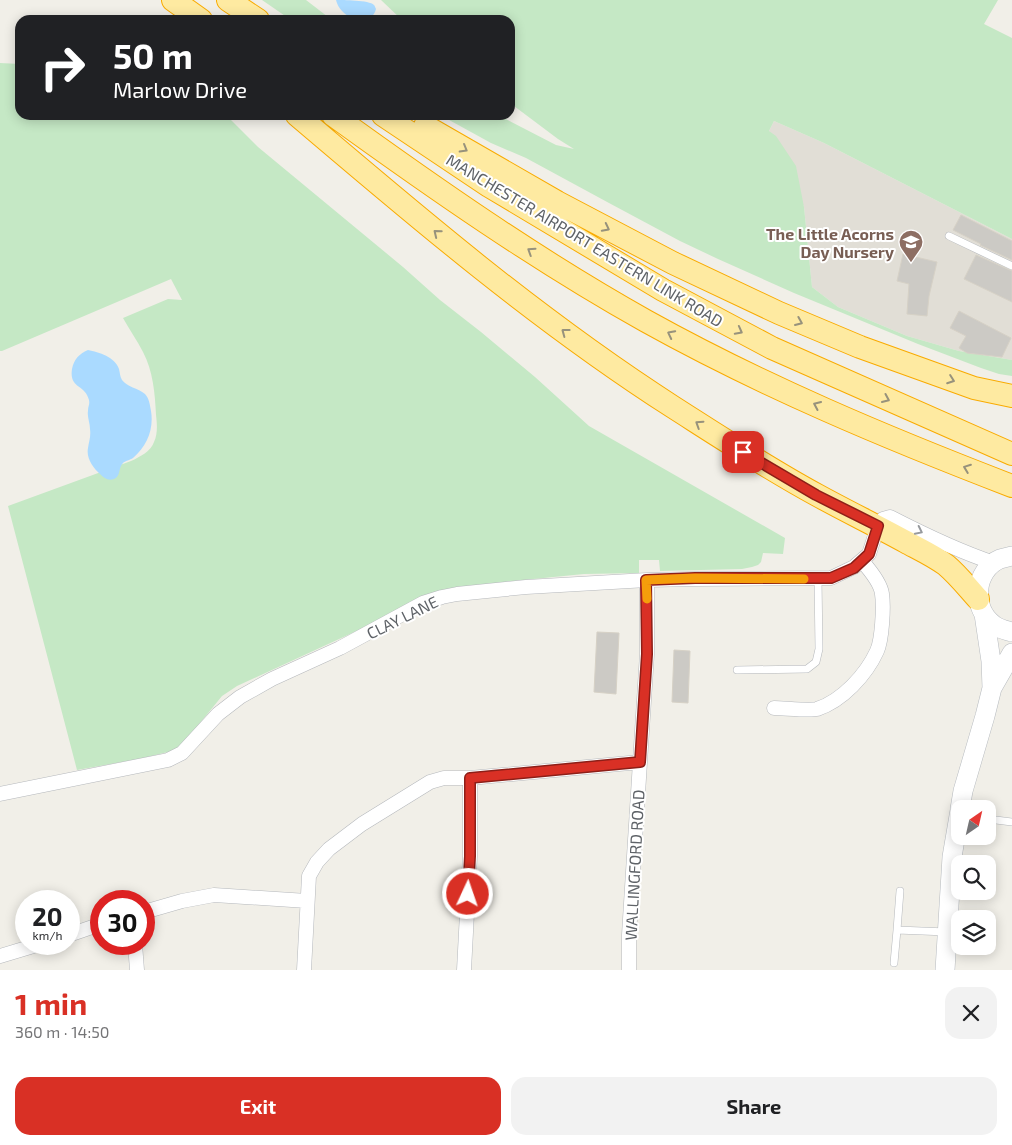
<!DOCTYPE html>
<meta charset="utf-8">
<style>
:root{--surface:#fff;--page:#f2f2f2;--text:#202124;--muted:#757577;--accent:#d93025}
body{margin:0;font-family:"Exo 2",sans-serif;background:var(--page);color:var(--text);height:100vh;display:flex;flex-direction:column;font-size:19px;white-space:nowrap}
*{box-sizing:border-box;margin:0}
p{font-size:16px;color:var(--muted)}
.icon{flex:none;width:28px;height:28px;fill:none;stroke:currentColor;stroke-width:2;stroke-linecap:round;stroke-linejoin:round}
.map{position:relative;height:970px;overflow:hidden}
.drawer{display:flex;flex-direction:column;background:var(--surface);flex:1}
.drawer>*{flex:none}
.guide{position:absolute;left:15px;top:15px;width:500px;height:105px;border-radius:15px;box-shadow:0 2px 12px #0003;background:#202124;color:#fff;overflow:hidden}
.needle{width:32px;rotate:34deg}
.buttons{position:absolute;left:951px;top:800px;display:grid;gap:10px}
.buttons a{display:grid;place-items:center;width:45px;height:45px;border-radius:10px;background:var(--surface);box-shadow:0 2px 12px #0003;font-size:25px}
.speed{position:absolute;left:15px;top:890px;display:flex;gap:10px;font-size:25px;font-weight:700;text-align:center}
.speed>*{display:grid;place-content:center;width:65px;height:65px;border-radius:50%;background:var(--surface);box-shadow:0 2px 12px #0003;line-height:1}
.speed small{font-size:12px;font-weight:400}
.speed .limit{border:8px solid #d22;background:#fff;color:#111}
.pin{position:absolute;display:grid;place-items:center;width:42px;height:42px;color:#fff;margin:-21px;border-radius:10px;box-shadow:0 2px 8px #0006}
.me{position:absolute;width:55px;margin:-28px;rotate:3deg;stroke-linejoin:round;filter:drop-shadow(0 0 4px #0008)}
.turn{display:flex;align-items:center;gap:18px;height:105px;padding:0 15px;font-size:22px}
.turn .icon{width:65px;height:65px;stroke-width:2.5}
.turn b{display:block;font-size:35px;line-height:42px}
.round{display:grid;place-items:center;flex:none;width:52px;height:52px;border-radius:15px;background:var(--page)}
.overview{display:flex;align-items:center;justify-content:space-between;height:85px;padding:0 15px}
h1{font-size:30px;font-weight:700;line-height:38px;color:var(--accent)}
.button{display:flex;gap:10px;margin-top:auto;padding:10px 15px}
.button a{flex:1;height:58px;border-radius:15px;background:var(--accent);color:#fff;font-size:20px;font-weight:700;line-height:58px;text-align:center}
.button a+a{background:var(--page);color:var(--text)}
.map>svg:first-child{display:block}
.education{fill:#e1ded6}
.green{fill:#c5e8c5}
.water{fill:#aadaff}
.building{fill:#cccac5;stroke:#d6d1c6}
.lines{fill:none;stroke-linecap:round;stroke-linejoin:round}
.service-casing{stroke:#b5b8bc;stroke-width:8}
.minor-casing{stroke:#b5b8bc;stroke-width:15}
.secondary-casing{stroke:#b6babf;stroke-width:20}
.trunk-casing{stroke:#f9ab00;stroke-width:24}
.service{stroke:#fff;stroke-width:7}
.minor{stroke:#fff;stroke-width:14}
.secondary{stroke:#fff;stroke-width:19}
.trunk{stroke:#feeaa1;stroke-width:22}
.oneway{stroke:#97927c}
.oneway2{stroke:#979a9d}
.route-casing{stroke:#8d1f18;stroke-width:12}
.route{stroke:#d93025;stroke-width:9}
.slow{stroke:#f59e0b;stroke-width:9}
.labels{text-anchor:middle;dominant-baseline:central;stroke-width:4;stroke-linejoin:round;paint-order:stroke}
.education-label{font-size:16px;font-weight:bold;fill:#785e54;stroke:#fff;text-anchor:end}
.street-label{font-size:16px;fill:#5f6368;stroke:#fff}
</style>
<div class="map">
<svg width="1012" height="970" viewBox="0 0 1012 970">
<rect width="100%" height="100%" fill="#f1efe8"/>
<!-- education -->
<path class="education" d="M774,121L824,143L1012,239V360L959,351L907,336L838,307L812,287L804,207L769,131Z"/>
<!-- green -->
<path class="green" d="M262,0H306L332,20H291Z
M381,0H998L984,24L1012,38V239L824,143L774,121L769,131L776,136L796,166L804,207L812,287L838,307L907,336L959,351L1012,360V376L999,374L981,368L918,344L794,293L718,259L680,241L609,203L526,158L491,143L440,115H498L556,145L574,149L558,139L510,103V20H402Z
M0,63L20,64V115H226L258,147L403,267L440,300L481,332L535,377L589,426L785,538L783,554L763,553L761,562L758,565L752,567L742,569L660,571L659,560H639V573L584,574L504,582L435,592L421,597L363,628L237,686L222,696L182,745L172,751L139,759L77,770L8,506L131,461C140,457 151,451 154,442C158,434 157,423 156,415C155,393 153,371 143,352C137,340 129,329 123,318L168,299L182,300L171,279L2,351H0Z"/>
<!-- water -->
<path class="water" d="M336,0C343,0 369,0 374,5C375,6 375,7 376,9C372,25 352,22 342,11C339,8 337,4 336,0Z
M88,350C99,352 115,357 119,369C120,373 120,377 122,380C127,387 138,388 145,394C149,398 150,405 151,411C154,429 147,446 133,458C130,460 125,461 123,463C118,468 121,476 114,479C108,481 104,478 100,474C93,468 86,458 88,448C89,441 91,437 90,429C90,423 87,417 88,411C88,406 90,405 89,400C85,384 69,389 72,369C74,359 79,354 88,350Z"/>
<!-- building -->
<path class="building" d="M961,215L1012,241V260L980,245L981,244L953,230Z
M903,254L937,262L929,296L927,316L907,314L909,284L897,281Z
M976,255L1012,271V302L964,279Z
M959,311L1011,338L1002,357L967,353L959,348L966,336L950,328Z
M597,632L619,633L616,694L594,692Z
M674,650L690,651L688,703L672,702Z"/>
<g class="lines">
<defs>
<path id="service" d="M949,236L1012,266
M737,670L807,669L816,662L819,649L818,579
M988,819L1012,822
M900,891L897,930L947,932
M894,963L897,930"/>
<path id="minor" d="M774,708C784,708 809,711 817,709C842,701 866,675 877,651C882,640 884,607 882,594C881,584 869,569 862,561
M0,794L168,760L182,753L218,714L240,697L272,679L340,648L423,603L442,597L457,594L526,587L647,580L695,579L831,578L854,567L869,554L878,526L883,519L890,517C923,534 958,551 994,563
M144,912L182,901L214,895L307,901
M69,935L101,924
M135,944L137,970
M0,956L40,944
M304,970L309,876L317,862L329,849L362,824L430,782L444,778H470L640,762
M464,970L470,856V778
M629,970V935L640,762L647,654V580"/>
<path id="secondary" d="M1012,556C1008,557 1004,558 1000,559C974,570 971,609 994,625C999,629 1005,630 1012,632
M992,688L1012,653
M960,809L963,791L985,716L992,688L991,661L984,614
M945,970L952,857L960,810"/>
<path id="trunk" d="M173,0L201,20
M228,0L258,20
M297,115C418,218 539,321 673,407C720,437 767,468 817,495C846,511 877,526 906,542C919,549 934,556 946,565C958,575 968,588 978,599
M333,115C434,188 537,260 646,321C763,386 887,438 1012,486
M383,115L489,186L663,290L772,348L1012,454
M425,126L557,202L673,263L779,313L860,347L974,388L1012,396"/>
</defs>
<!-- service casing -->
<use href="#service" class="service-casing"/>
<!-- minor casing -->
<use href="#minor" class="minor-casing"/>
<!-- secondary casing -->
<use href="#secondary" class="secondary-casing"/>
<!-- trunk casing -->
<use href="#trunk" class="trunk-casing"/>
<!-- service -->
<use href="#service" class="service"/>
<!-- minor -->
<use href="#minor" class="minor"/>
<!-- secondary -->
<use href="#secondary" class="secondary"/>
<!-- trunk -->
<use href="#trunk" class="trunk"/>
</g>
<!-- one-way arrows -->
<defs><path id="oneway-chevron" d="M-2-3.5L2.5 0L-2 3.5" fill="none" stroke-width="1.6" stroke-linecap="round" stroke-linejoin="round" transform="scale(1.25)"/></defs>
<g class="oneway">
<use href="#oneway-chevron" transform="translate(464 149) rotate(30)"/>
<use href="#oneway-chevron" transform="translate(606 228) rotate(27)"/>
<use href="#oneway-chevron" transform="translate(437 233) rotate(-141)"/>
<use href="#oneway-chevron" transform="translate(531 251) rotate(-147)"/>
<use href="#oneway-chevron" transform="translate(799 322) rotate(23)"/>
<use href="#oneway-chevron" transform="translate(739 331) rotate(28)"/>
<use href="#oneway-chevron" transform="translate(565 332) rotate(-143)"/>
<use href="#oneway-chevron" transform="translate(671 334) rotate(-153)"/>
<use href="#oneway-chevron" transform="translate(951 380) rotate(20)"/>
<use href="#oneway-chevron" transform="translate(886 399) rotate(24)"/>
<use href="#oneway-chevron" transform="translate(817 405) rotate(-156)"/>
<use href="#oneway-chevron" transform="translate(699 424) rotate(-147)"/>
<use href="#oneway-chevron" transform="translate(967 468) rotate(-159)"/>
</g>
<use class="oneway2" href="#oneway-chevron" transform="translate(919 531) rotate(26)"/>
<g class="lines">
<defs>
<path id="route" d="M468,894L470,856V778L640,762L647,654L646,580L695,578H831L854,568L869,554L878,526L816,495L743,452"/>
</defs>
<!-- route casing -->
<use href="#route" class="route-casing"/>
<!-- route -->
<use href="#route" class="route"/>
<!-- slow -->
<path class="slow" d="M647,599L646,580L695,578L804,579"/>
</g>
<!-- icons -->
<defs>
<symbol id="school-pin" viewBox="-11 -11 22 30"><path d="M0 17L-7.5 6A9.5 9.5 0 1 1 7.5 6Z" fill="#8d6e63" stroke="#fff"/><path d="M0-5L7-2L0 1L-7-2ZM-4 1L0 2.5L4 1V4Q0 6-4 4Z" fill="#fff"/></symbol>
</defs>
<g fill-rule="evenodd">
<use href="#school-pin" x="897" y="228" width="28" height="38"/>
</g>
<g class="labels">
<!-- education labels -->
<g class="education-label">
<text x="894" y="233">The Little Acorns<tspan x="894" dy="18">Day Nursery</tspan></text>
</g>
<!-- street labels -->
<g class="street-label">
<text transform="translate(585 240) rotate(31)">MANCHESTER AIRPORT EASTERN LINK ROAD</text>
<text transform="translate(402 617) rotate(-26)">CLAY LANE</text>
<text transform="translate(634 865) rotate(-87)">WALLINGFORD ROAD</text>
</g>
</g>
</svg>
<div class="buttons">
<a><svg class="needle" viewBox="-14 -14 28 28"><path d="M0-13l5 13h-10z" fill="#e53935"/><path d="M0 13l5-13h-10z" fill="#757577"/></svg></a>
<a><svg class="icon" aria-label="search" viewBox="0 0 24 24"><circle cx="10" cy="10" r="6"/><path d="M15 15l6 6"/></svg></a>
<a><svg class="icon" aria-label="layers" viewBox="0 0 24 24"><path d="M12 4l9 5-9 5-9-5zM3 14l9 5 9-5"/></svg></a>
</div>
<div class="speed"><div>20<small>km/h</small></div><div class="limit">30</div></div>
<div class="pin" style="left:743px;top:452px;background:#d93025"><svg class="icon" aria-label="arrive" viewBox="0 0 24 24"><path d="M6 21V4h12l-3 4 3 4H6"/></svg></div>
<svg class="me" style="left:468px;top:894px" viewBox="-20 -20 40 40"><circle r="17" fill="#d93025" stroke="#fff" stroke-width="3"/><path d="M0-11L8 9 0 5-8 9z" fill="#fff"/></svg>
<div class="guide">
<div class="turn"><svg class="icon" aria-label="right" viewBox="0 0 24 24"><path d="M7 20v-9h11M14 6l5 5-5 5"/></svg><div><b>50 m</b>Marlow Drive</div></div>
</div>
</div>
<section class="drawer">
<div class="overview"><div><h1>1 min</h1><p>360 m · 14:50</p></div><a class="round"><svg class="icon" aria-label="close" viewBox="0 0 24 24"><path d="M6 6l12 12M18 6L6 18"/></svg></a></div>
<div class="button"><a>Exit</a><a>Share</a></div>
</section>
